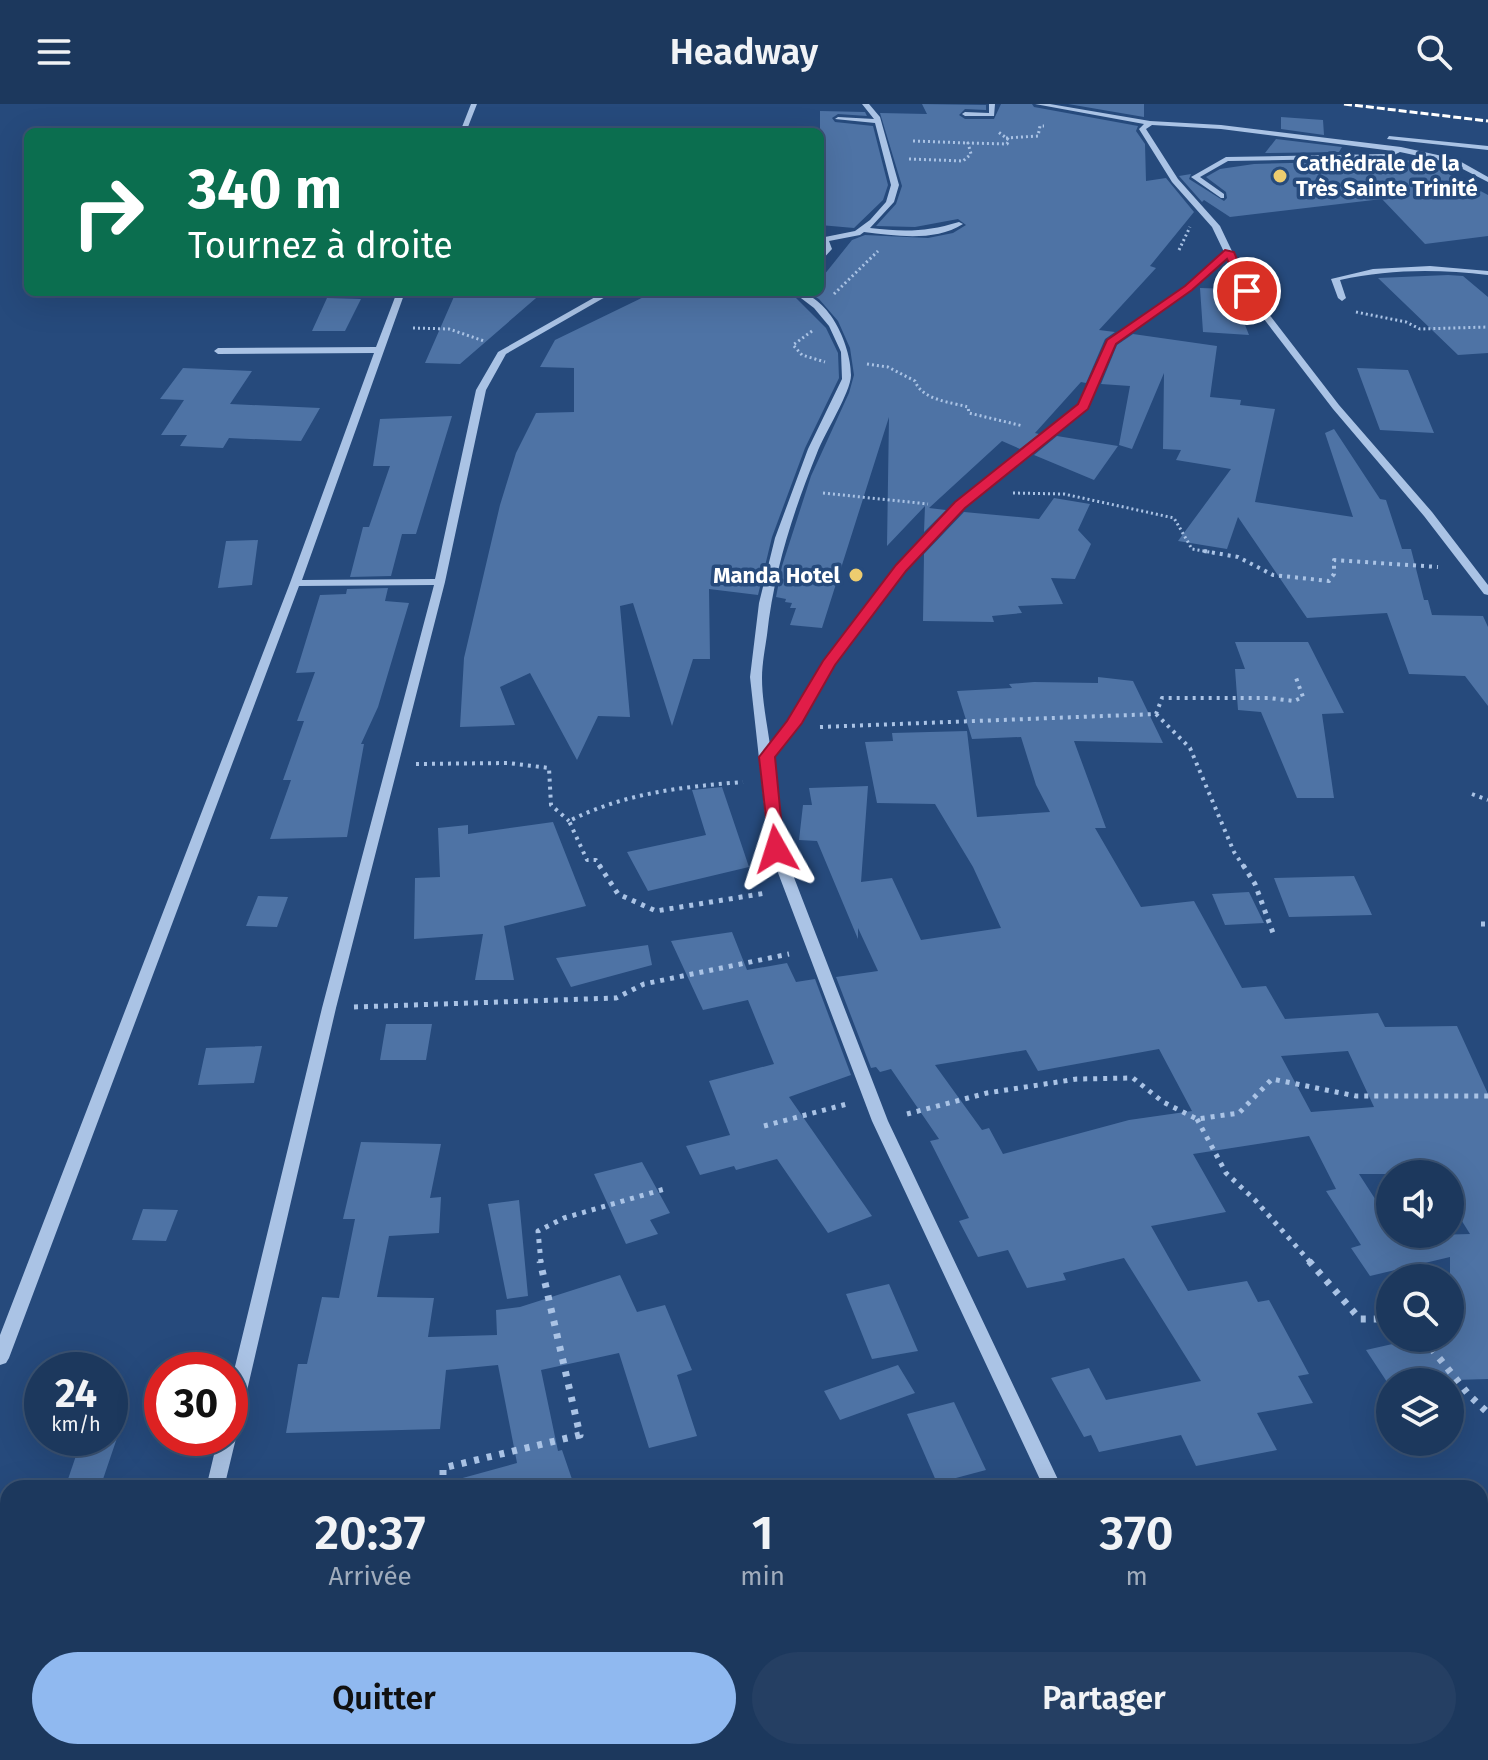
<!DOCTYPE html>
<html lang="fr">
<meta charset="utf-8">
<style>
:root{--surface:#1c385d;--page:#253f63;--text:#f1f3f6;--muted:#a0acbc;--line:#3a5272;--accent:#90b9f0}
body{margin:0;font-family:"Fira Sans",sans-serif;background:var(--page);color:var(--text);height:100vh;display:flex;flex-direction:column;font-size:30px;white-space:nowrap}
*{box-sizing:border-box;margin:0}
p{font-size:26px;color:var(--muted)}
.icon{flex:none;width:44px;height:44px;fill:none;stroke:currentColor;stroke-width:2;stroke-linecap:round;stroke-linejoin:round}
.map{position:relative;flex:1;overflow:hidden}
.sheet{position:absolute;left:0px;top:1376px;width:1488px;height:280px;display:flex;flex-direction:column;background:var(--surface);border-radius:24px 24px 0 0;box-shadow:0 8px 32px #0002,0 0 0 2px var(--line)}
.sheet>*{flex:none}
.top-card{position:absolute;left:24px;top:24px;width:800px;height:168px;border-radius:12px;box-shadow:0 8px 32px #0002,0 0 0 2px var(--line);background:#0b6e4f;color:#fff;overflow:hidden}
.buttons{position:absolute;left:1376px;top:1056px;display:grid;gap:16px}
.buttons a{display:grid;place-items:center;width:88px;height:88px;border-radius:50%;background:var(--surface);box-shadow:0 8px 32px #0002,0 0 0 2px var(--line);font-size:40px}
.speed{position:absolute;left:24px;top:1248px;display:flex;gap:16px;font-size:40px;font-weight:700;text-align:center}
.speed>*{display:grid;place-content:center;width:104px;height:104px;border-radius:50%;background:var(--surface);box-shadow:0 8px 32px #0002,0 0 0 2px var(--line);line-height:1}
.speed small{font-size:20px;font-weight:400}
.speed .limit{border:12px solid #d22;background:#fff;color:#111}
.pin{position:absolute;display:grid;place-items:center;width:68px;height:68px;color:#fff;margin:-34px;border:4px solid #fff;border-radius:50%;box-shadow:0 2px 8px #0007}
.me{position:absolute;width:88px;margin:-44px;rotate:354deg;stroke-linejoin:round;filter:drop-shadow(0 0 6px #0008)}
.turn{display:flex;align-items:center;gap:28px;height:168px;padding:0 32px;font-size:36px}
.turn .icon{width:104px;height:104px;stroke-width:2.5}
.turn b{display:block;font-size:56px;line-height:68px}
.eta{display:flex;justify-content:space-evenly;align-items:center;height:136px;text-align:center}
.eta b{font-size:48px;font-weight:600;line-height:56px}
.action{display:flex;gap:16px;margin-top:auto;padding:16px 32px}
.action a{flex:1;height:92px;border-radius:48px;background:var(--accent);color:#111;font-size:32px;font-weight:600;line-height:92px;text-align:center}
.action a+a{background:var(--page);color:var(--text)}
header{display:flex;justify-content:space-between;align-items:center;height:104px;padding:0 32px;background:var(--surface);font-size:36px;font-weight:600}
.map>svg:first-child{display:block}
.building{fill:#4e73a5;fill-rule:evenodd}
.lines{fill:none;stroke-linecap:round;stroke-linejoin:round}
.path-far3{stroke:#aac3e5;stroke-width:3;stroke-dasharray:2 3;stroke-linecap:butt}
.path-far2{stroke:#aac3e5;stroke-width:4;stroke-dasharray:3 5;stroke-linecap:butt}
.path-far1{stroke:#aac3e5;stroke-width:5;stroke-dasharray:4 6;stroke-linecap:butt}
.path{stroke:#aac3e5;stroke-width:7;stroke-dasharray:5 8;stroke-linecap:butt}
.minor{fill:#aac3e5;fill-rule:evenodd}
.rail{stroke:#fff;stroke-width:3;stroke-dasharray:8 3;stroke-linecap:butt}
.route{fill:#e11d48;stroke:#92132f;stroke-width:2}
.poi-dot{fill:#edcc6f;stroke:#264a7c;stroke-width:3}
.labels{text-anchor:middle;dominant-baseline:central;stroke-width:7;stroke-linejoin:round;paint-order:stroke}
.far-poi-label{font-size:22px;font-weight:bold;fill:#fff;stroke:#264a7c;text-anchor:start}
</style>
<header><svg class="icon" aria-label="menu" viewBox="0 0 24 24"><path d="M4 6h16M4 12h16M4 18h16"/></svg>Headway<svg class="icon" aria-label="search" viewBox="0 0 24 24"><circle cx="10" cy="10" r="6"/><path d="M15 15l6 6"/></svg></header>
<div class="map">
<svg width="1488" height="1656" viewBox="0 0 1488 1656">
<rect width="100%" height="100%" fill="#264a7c"/>
<!-- building -->
<path class="building" d="M922,0L986,1V6L965,5L959,11L965,15H994L1001,0H1032L1034,3L1138,22L1136,27L1145,40L1146,77L1166,74L1194,108L1150,162L1156,164L1099,226L1115,228L1105,235L1086,279L1081,278L1035,329L1039,330L1020,345L1002,337L929,404L946,406L924,428L925,402L887,442L889,313L822,524L790,521L796,504H790L792,499L785,498L786,495L776,493L782,462L811,372L849,289L854,271L850,244L838,217L819,195L808,188H820V176L852,136L865,131L928,134L953,129L966,121L958,115L915,123L876,122L896,100L902,82L880,9L927,10Z
M1068,0H1144V13Z
M820,7L865,8L867,12L838,10L832,14L835,18L873,22L888,81L883,96L854,124L820,121Z
M1281,13L1323,16L1324,31L1281,25Z
M1276,35L1342,43L1339,48L1265,49Z
M1420,55L1488,91V132L1425,140L1382,95L1230,113L1204,96L1202,98L1179,72L1191,70L1189,75L1224,97L1227,94L1226,88L1206,73L1220,65L1254,60L1332,58L1325,68Z
M1448,171L1463,172L1488,193V249L1458,251L1378,174Z
M1200,184L1231,185L1249,231L1203,228Z
M456,188H543L460,260L425,259Z
M654,188H790L826,224L838,249L839,274L805,344L772,433L758,491L709,485L710,555H693L672,622L633,499L620,502L630,613L598,612L577,656L530,569L500,583L515,621L460,623L464,554L500,401L516,349L536,309L574,308V264L540,263L555,236Z
M327,194L361,195L345,227H312Z
M1133,230L1217,242L1210,293L1241,296L1240,301L1275,305L1255,398L1353,413L1325,329L1334,325L1380,395L1386,396L1402,445H1411L1424,496H1428L1432,511L1483,512L1488,523V602L1465,572L1409,570L1387,509L1307,514L1238,413L1227,445L1178,437L1231,365L1176,356L1181,346L1163,345L1164,269L1132,345L1119,341L1130,282L1101,280L1117,241Z
M183,264L252,267L230,300L320,304L301,337L229,334L223,344L180,342L187,331H161L184,296L160,295Z
M1357,264L1408,266L1434,329L1380,326Z
M452,312L416,430H402L391,472L350,473L363,423H369L390,362H373L380,315Z
M1057,332L1118,342L1094,376L1034,351Z
M1054,394L1090,400L1078,426L1091,440L1075,475L1051,474L1063,500L1018,502L1022,509L992,512L994,518L923,517L924,450L964,408L1039,415Z
M258,436L252,481L218,484L226,437Z
M388,484L385,497L409,499L378,603L361,640H364L347,733L270,735L291,676H283L304,617H297L315,568L296,569L320,491L346,490L347,485Z
M1235,538H1308L1344,609L1322,610L1334,694H1297L1261,608L1238,606L1235,565H1245Z
M1098,573L1133,577L1163,639L1074,637L1106,724H1095L1141,803L1194,797L1242,884L1266,882L1285,915L1378,909L1385,923L1457,922L1488,990V1275L1387,1278L1366,1246L1419,1234H1450V1153L1370,1172L1351,1144L1361,1141L1326,1087L1336,1085L1309,1032L1193,1050L1226,1108L1151,1122L1188,1187L1247,1177L1258,1198L1269,1196L1309,1270L1298,1272L1313,1299L1257,1309L1277,1346L1196,1362L1181,1331L1099,1348L1091,1331L1084,1333L1051,1274L1089,1264L1106,1296L1201,1277L1124,1154L1063,1169L1066,1176L1027,1184L1008,1146L978,1153L959,1117L969,1114L930,1037L939,1035L891,965L880,968L876,963L871,964L836,873L878,867L858,824V835L817,737L799,736L803,701H812L809,684L868,682L861,778L892,774L921,836L1001,824L973,763L935,700L877,699L865,638L893,637L892,629L967,627L977,713L1050,708L1036,681L1021,633L972,635L957,587L1012,584L1009,580L1034,578L1098,579ZM1159,945L1192,1007L1129,1016L1003,1050L989,1024L982,1026L935,961L1026,946L1038,967ZM1348,947L1374,1003L1311,1008L1281,952ZM1359,1070H1450V1098L1470,1130L1399,1132L1390,1130V1118Z
M722,683L749,763L648,787L627,748L706,731L692,686Z
M553,718L586,802L504,822L514,876H475L483,830L414,835L415,774L440,773L438,724L468,721V730Z
M1354,772L1372,811L1289,813L1274,774Z
M1249,788L1264,819L1225,821L1212,790Z
M258,792L288,793L277,823L246,822Z
M732,828L747,866L787,859L796,878L815,875L851,971L789,993L872,1112L828,1129L777,1055L736,1066L734,1062L700,1071L686,1042L730,1031L709,977L774,960L748,896L703,906L671,837Z
M648,841L652,861L571,883L556,854Z
M386,920H432L426,956H380Z
M262,942L254,979L198,981L206,944Z
M361,1038L441,1040L430,1094L441,1093L439,1129L389,1132L377,1193L434,1194L428,1233L497,1231L496,1206L520,1203L620,1171L637,1208L665,1201L692,1266L677,1271L697,1332L649,1344L619,1249L541,1266L558,1347L562,1346L575,1384H460L459,1375L517,1359L498,1261L446,1266L440,1325L286,1329L298,1260H307L322,1193L339,1194L355,1115H343Z
M642,1058L670,1109L650,1116L658,1130L626,1140L594,1070Z
M519,1096L528,1192L507,1195L488,1100Z
M143,1105L178,1106L166,1137L132,1136Z
M889,1180L918,1247L872,1255L846,1190Z
M898,1261L915,1289L840,1316L824,1287Z
M954,1298L986,1366L937,1379L907,1310Z
M82,1334H117L100,1384H65Z"/>
<g class="lines">
<!-- path-far3 -->
<path class="path-far3" d="M1006,34L1038,32L1040,22H1044
M913,37L968,39
M909,55L963,57L971,50L968,39L1007,40L1009,36L997,27
M1179,146L1190,123
M834,190L878,147
M1356,208L1406,218L1420,225L1488,223
M413,224L449,225L484,237
M812,227L793,241L802,251L825,258
M867,260L888,263L915,277C922,296 950,298 968,303L969,309L1023,322
M823,389L928,400
M1013,389L1064,390L1174,414L1192,445L1215,449"/>
<!-- path-far2 -->
<path class="path-far2" d="M1204,447L1238,453L1273,471L1329,477L1334,470V456L1438,463
M1156,610L1190,644L1234,748L1244,763
M820,623L1156,610L1162,594H1269L1294,597L1303,593L1295,571
M416,660L508,659L549,664L551,701L569,717
M1472,690L1488,696
M601,763L596,756H587L569,717C625,689 681,683 743,678"/>
<!-- path-far1 -->
<path class="path-far1" d="M599,761L618,790L656,807L766,789
M1243,761L1255,780L1273,829
M1481,820H1488
M354,903L616,894L644,880L789,850
M907,1010L987,989L1077,975L1133,974L1163,998L1197,1015L1239,1009L1272,975L1356,992H1488
M1197,1015L1226,1069L1255,1096L1311,1159
M764,1022L847,1000
M541,1159L538,1127L564,1114L668,1084"/>
<!-- path -->
<path class="path" d="M1309,1157L1360,1215H1390
M1423,1234L1469,1291L1488,1309
M443,1384V1364L580,1331L540,1157"/>
<!-- minor -->
<path class="minor" d="M471,0H477L466,28H460Z
M862,0H869L880,13L899,81L894,98L870,124C904,128 926,128 959,118L963,120C934,138 897,132 864,128L860,131L829,137L832,145L820,158V150L824,145L820,134L855,127L870,116L886,98L891,81L875,19L835,15L838,13L874,15Z
M989,0H995L994,12H965L962,10L965,8L989,9Z
M1035,0H1050L1150,17L1221,21L1401,43L1456,55L1488,73V78L1451,59L1400,48L1388,54L1228,57L1200,73L1224,90V94H1221L1191,73L1226,53L1387,50L1393,47L1221,25L1152,21L1146,25L1178,75L1220,122L1251,187L1339,301L1432,408L1488,481V491L1484,490L1424,412L1333,305L1244,189L1227,154L1192,186L1115,239L1087,304L964,403L905,466L833,561L800,619L772,655L783,745L888,1017L1062,1384H1044L872,1017L769,745L750,573L759,499L775,434L808,345L842,275L841,248L829,222L814,204L793,188C828,188 851,241 851,271C851,288 824,330 817,349C793,408 774,467 767,531C765,545 762,560 762,574C762,596 767,619 770,641L789,618L824,558L897,462L956,399L1080,301L1108,236L1186,182L1224,148L1212,123L1172,78L1139,25L1144,20Z
M1389,32L1488,42V46L1387,35Z
M1430,162L1488,167V171C1438,165 1389,165 1340,176L1346,194L1342,197L1338,194L1331,175L1373,165Z
M397,188H405L302,476L435,475L476,286L498,248L604,188H614L506,250L486,286L445,478L336,904L239,1321L236,1326L232,1328L236,1334L224,1384H206L218,1334H230V1283L322,904L434,481L299,482L9,1254L6,1259L0,1261V1231L290,479L374,249L218,250L214,247L218,244L376,243Z
M141,1648H163L161,1656H139Z
M1127,1648H1149L1152,1656H1130Z"/>
<!-- rail -->
<path class="rail" d="M1344,0L1488,17"/>
</g>
<!-- route -->
<path class="route" d="M1225,146L1234,148L1251,189H1243L1227,155L1192,186L1116,240L1088,305L965,404L906,467L835,561L802,619L775,653L784,745L782,748H770L759,653L787,617L823,557L896,461L955,398L1078,300L1107,236L1185,182Z"/>
<!-- markers -->
<g class="poi-dot">
<circle cx="1280" cy="72" r="8"/>
<circle cx="856" cy="471" r="8"/>
</g>
<g class="labels">
<!-- far-poi labels -->
<g class="far-poi-label">
<text x="1296" y="59">Cathédrale de la<tspan x="1296" dy="25">Très Sainte Trinité</tspan></text>
<text x="840" y="471" text-anchor="end">Manda Hotel</text>
</g>
</g>
</svg>
<div class="buttons">
<a><svg class="icon" aria-label="sound" viewBox="0 0 24 24"><path d="M4 9h4l5-4v14l-5-4H4zM17 9q2 3 0 6"/></svg></a>
<a><svg class="icon" aria-label="search" viewBox="0 0 24 24"><circle cx="10" cy="10" r="6"/><path d="M15 15l6 6"/></svg></a>
<a><svg class="icon" aria-label="layers" viewBox="0 0 24 24"><path d="M12 4l9 5-9 5-9-5zM3 14l9 5 9-5"/></svg></a>
</div>
<div class="speed"><div>24<small>km/h</small></div><div class="limit">30</div></div>
<div class="pin" style="left:1247px;top:187px;background:#d93025"><svg class="icon" aria-label="arrive" viewBox="0 0 24 24"><path d="M6 21V4h12l-3 4 3 4H6"/></svg></div>
<svg class="me" style="left:776px;top:745px" viewBox="-20 -20 40 40"><path d="M0-17L14 15 0 8-14 15z" fill="#e11d48" stroke="#fff" stroke-width="4"/></svg>
<div class="top-card">
<div class="turn"><svg class="icon" aria-label="right" viewBox="0 0 24 24"><path d="M7 20v-9h11M14 6l5 5-5 5"/></svg><div><b>340 m</b>Tournez à droite</div></div>
</div>
<section class="sheet">
<div class="eta">
<div><b>20:37</b><p>Arrivée</p></div>
<div><b>1</b><p>min</p></div>
<div><b>370</b><p>m</p></div>
</div>
<div class="action"><a>Quitter</a><a>Partager</a></div>
</section>
</div>
